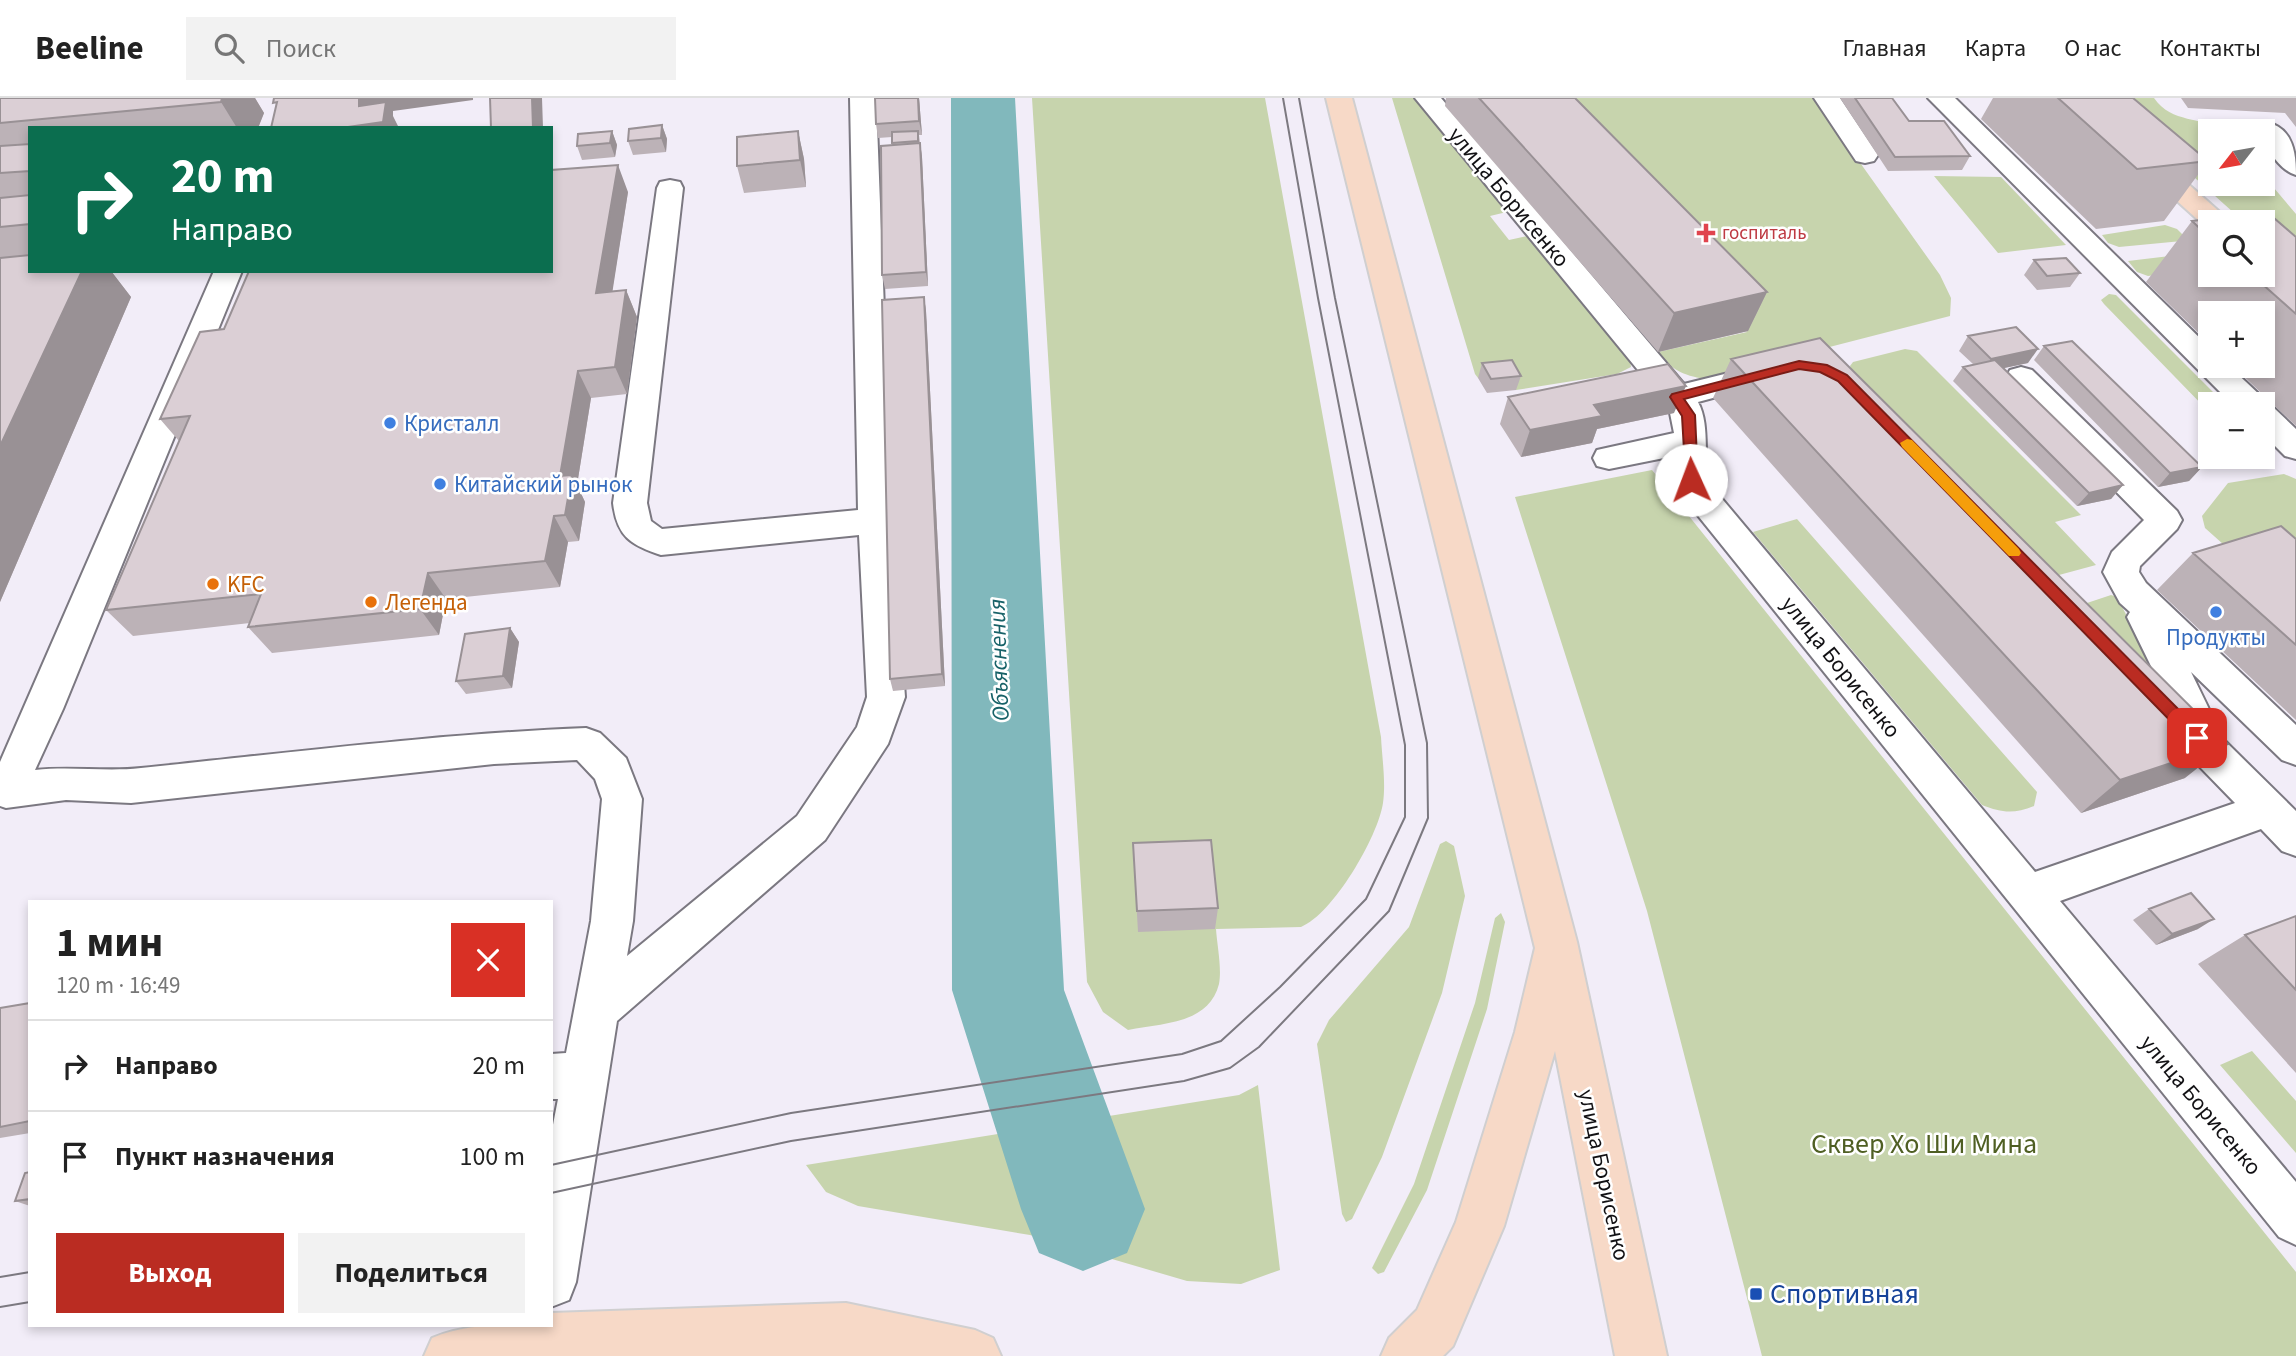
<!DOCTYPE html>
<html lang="ru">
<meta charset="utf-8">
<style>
:root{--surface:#fff;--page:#f2f2f2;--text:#222;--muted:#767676;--line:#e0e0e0;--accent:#ba2c22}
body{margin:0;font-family:"Source Sans 3",sans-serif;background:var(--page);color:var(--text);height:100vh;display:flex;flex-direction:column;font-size:26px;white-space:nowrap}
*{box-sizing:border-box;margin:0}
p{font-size:23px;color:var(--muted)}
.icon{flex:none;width:38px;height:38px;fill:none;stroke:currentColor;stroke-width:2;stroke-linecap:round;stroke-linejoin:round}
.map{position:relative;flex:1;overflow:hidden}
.details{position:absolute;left:28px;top:802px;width:525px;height:427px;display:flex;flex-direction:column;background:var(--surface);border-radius:0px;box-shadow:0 4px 10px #0003}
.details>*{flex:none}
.banner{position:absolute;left:28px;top:28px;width:525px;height:147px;border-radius:0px;box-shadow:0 4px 10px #0003;background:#0b6e4f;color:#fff;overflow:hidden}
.needle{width:46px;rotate:239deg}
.controls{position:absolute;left:2198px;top:21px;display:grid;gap:14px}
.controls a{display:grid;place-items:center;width:77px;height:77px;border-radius:0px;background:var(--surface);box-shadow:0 4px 10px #0003;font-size:35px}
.pin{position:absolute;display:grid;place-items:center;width:60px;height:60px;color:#fff;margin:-30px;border-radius:14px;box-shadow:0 4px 10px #0006}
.me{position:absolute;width:77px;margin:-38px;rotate:358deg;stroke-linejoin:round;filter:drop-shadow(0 0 5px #0008)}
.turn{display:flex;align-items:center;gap:24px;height:147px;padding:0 28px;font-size:32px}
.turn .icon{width:91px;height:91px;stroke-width:2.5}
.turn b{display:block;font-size:49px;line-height:60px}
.round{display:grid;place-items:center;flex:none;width:74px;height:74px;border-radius:0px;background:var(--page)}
.summary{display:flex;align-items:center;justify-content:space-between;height:119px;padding:0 28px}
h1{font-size:42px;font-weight:700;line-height:52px}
.button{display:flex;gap:14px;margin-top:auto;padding:14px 28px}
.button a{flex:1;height:80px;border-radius:0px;background:var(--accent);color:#fff;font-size:28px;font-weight:700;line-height:80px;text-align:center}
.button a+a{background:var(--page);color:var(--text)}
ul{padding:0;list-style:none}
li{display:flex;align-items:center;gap:21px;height:91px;padding:0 28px;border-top:2px solid var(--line)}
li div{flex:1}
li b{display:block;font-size:26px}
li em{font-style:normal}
header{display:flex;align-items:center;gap:42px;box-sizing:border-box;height:98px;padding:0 35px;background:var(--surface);border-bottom:2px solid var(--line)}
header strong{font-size:33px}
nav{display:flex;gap:38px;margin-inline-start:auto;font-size:24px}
.search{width:490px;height:63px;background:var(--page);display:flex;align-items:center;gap:18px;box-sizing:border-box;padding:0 24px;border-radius:0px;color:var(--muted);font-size:26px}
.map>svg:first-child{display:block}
.green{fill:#c7d4ad}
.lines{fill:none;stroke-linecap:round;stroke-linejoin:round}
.river{fill:#81b8bc;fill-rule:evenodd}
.minor-casing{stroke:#7b7881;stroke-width:4}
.major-casing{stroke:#d0cfd0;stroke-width:4}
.minor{fill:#fff;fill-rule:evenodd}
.major{fill:#f7d9c7;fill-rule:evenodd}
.tram{stroke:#7c7980;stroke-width:2}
.wall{fill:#bcb2b7;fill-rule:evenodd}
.shaded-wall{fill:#999195}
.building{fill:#dbcfd5;stroke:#999195;stroke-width:2}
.route{fill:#ba2c22;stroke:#791d16;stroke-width:2}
.slow{fill:#f59e0b}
.health-dot{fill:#e0444e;stroke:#fff;stroke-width:2.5}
.shop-dot{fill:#3f7fe0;stroke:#fff;stroke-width:2.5}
.food-dot{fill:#e8710a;stroke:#fff;stroke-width:2.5}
.transit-dot{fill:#1a4fb4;stroke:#fff;stroke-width:2.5}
.labels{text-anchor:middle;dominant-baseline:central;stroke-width:5;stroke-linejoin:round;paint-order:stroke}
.far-health-label{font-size:19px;fill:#be3a42;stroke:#fff;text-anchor:start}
.street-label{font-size:23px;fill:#121114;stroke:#fff}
.shop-label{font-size:23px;fill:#366cbe;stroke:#fff;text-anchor:start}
.food-label{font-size:23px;fill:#c56008;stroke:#fff;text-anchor:start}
.water-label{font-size:24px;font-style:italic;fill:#186268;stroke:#fff}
.near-park-label{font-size:28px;fill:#4f5f23;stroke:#fff}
.near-transit-label{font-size:28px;fill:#164399;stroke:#fff;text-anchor:start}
</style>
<header>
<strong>Beeline</strong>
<div class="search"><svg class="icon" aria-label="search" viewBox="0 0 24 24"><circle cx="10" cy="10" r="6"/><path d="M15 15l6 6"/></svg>Поиск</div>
<nav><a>Главная</a><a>Карта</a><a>О нас</a><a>Контакты</a></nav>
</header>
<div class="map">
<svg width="2296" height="1258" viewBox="0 0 2296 1258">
<rect width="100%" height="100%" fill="#f2edf8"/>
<!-- green -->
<path class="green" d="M1032,0H1265L1381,639C1382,660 1386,684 1383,705C1378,739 1333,816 1301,829L1216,831C1217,847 1222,870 1219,886C1209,926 1163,925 1128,932L1103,914L1087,884Z
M1392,0H1418L1511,113L1490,118L1509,142L1532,137L1629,256L1631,269L1617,276L1516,292L1508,276L1478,280L1475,276Z
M1527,0H1814L1940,177L1951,200L1950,218L1705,281C1682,277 1672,272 1658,254L1747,234Z
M2106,0H2154C2172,26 2201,18 2225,33H2210V86H2263V77L2296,116V168L2263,124H2244Z
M1934,78L2001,79L2066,147L1998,155Z
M2165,127L2177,131L2185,139L2182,143L2119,149L2108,145L2102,137Z
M2195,155L2210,170L2148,178L2137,174L2128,163Z
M2109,196L2116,197L2225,306H2210V315L2104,206L2101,202Z
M1905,251L1917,253L2081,417L2055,424L2096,467L2059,477L2050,472L1853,275L1850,268L1853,264Z
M1652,372L2296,1174V1258H1762L1647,813L1515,399Z
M2284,376L2296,381V511L2205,430L2202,418L2228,385Z
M1797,421L2037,694L2034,708C2014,716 2002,715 1982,707L1753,434Z
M2111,497L2117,499L2161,584L2084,506Z
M1446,743L1454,748L1465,798L1442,895L1382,1059L1352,1121L1346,1124L1342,1116L1317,946L1329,922L1409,829L1440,746Z
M1501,815L1505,824L1487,911L1427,1092L1384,1174L1378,1176L1372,1170L1414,1086L1475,905L1495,820Z
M2252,953L2296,1003V1055L2220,967Z
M1258,987L1280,1172L1241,1186L1187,1183L1030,1137L858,1108L826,1094L806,1067L1239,997Z"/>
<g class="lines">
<!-- river -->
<path class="river" d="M951,0H1015L1064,892L1145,1111L1127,1155L1083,1173L1039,1155L1021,1111L952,892Z"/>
<defs>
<path id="minor" d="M850,0H876L892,423L905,599L888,646L825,742L617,923L576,1184L569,1202L551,1209V1037L558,1001H551V956L566,955L591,823L602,701L595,681L577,662L494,666L131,705L66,702L6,710L0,708V664L214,173H242L63,611L35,672C71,668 106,674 141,670C289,655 437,636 586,630L600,635L626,660L642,701L633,823L627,858L797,718L857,629L867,599L859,437L661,457C631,447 617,439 613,405L657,90L660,84L670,82L680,84L683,90L647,405L651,423L662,431L858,412Z
M1415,0H1441L1684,286L1769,265L1780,268L1784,275L1780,282L1698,304C1712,331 1700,363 1713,390L2035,774L2235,705L2163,631L2158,620L2163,609L2170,607L2127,519L2130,514L2120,505L2103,474L2112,454L2144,422L2010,286L2006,279L2010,272L2021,269L2032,272L2177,413L2182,422L2177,431L2140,468L2139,474L2146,485L2296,627V667L2282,662L2191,574L2224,642L2296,713V758L2282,753L2261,731L2060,803L2296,1084V1147L2279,1139L1687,404L1677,385L1674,358L1609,371L1597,368L1593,360L1597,352L1674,335L1669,310Z
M1814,0H1840L1878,57L1874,63L1865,65L1856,63Z
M1928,0H1955L2210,250V268H2229L2262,299L2266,308L2274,310L2296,331V361L2285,358L2263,336V306H2232Z
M2269,25C2293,31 2296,56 2296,77C2281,73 2263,49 2263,33H2256L2260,28Z"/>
<path id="major" d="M1326,0H1352L1577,844L1667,1258H1615L1555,953L1504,1128L1453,1248L1443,1258H1381L1389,1240L1417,1212L1456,1124L1515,934L1535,850Z
M2063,0H2091L2231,124H2210V131L2207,130Z
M846,1205L975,1232L993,1240L1001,1258H424L432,1240C470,1224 510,1227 551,1227V1215Z"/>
</defs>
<!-- minor casing -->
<use href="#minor" class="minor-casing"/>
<!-- major casing -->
<use href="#major" class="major-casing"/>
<!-- minor -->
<use href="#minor" class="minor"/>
<!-- major -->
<use href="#major" class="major"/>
<!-- tram -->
<path class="tram" d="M551,1067L791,1015L1182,956L1221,943L1280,889L1366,801L1405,719V647L1318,200L1283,0
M551,1095L791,1043L1184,983L1230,970L1259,949L1389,813L1428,720L1427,645L1335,200L1299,0
M0,1179L30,1174
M0,1209L30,1204"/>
</g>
<!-- wall -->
<path class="wall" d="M0,0H255L264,15L258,30H30V173H111L131,199L0,504Z
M919,0L922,37H919L922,59L928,188L885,191L882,177L892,47V39L878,40L876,26Z
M1446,0H1575L1767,194L1748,233L1658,254L1445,8Z
M1840,0H1892L1909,23L1970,58L1962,72L1888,73Z
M1993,0H2133L2208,63L2164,123L2096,131L1981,21Z
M2181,0H2296V29L2285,15L2188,10Z
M662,27L667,41L666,54L633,57L628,43Z
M612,33L617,47L615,59L582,62L577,48Z
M798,33L804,61L806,89L744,95L737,68Z
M628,94L612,193L626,192L637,219L627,296L591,300L577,387L585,404L579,443L568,444L560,489L446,501L439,537L272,555L248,529L250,525L133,538L106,512L179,343L160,321L224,231Z
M2267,114L2296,139V328L2233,268H2263V215H2210V246L2146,184L2192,123ZM2210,124H2263V177H2210Z
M2034,162L2080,175L2070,189L2037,192L2024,177Z
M924,199L926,213L945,588L893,593L890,581Z
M1968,238L2028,265L2003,270L2123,387L2111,401L2077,408L1953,283L1963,269L1973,266L1959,253Z
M2044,248L2202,369L2189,383L2158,389L2034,262Z
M1731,261L2185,680L2081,715L1713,300Z
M1482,265L1521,278L1516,292L1487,295L1478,280Z
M1508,299L1674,315L1597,331L1592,345L1521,359L1500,326Z
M2296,441V622L2157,492L2193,455Z
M510,530L519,544L512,590L466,596L456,583Z
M1133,745L1218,810L1215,831L1138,834Z
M2149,811L2198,831L2156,847L2133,822Z
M2296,818V975L2198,866L2245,837Z
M30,905V1035L0,1040V910Z
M30,1074V1108L15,1103Z"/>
<!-- shaded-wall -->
<path class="shaded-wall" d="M222,0H255L264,15L258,30H237L221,4Z
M359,0H473V2L393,13V18L399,30H341L359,8Z
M532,0H542L543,30H533Z
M918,0H919L922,37L919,23Z
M662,27L667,41L666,54L661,40Z
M612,33L617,47L615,59L610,45Z
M798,33L804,61L806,89L800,62Z
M920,45L922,59L928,188L926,174Z
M618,67L628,94L608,222L596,195Z
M82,173H111L131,199L0,504V348Z
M626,192L637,219L627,296L615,269Z
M1767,194L1748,233L1658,254L1674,215Z
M924,199L926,213L945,588L942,576Z
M2038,251L2028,265L1981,275L1991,261Z
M578,273L591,300L577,387L585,404L579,443L565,417L560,378Z
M1686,288L1674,315L1597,331L1592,345L1521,359L1530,332L1594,307Z
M2202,369L2189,383L2158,389L2170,375Z
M2123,387L2111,401L2077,408L2089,395Z
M554,418L568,444L560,489L545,463Z
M428,475L446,501L439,537L420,511Z
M510,530L519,544L512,590L503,578Z
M2228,646L2185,680L2081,715L2120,682Z
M2214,821L2198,831L2156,847L2172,836Z"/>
<!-- building -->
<path class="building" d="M0,0H222L221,4L0,25Z
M274,0H359V8L386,4L383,24L341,30H271L277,4L273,5Z
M490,0H532L533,30H491Z
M875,0H918L919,23L876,26Z
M1479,0H1575L1767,194L1674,215Z
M1855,0H1892L1909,23H1944L1970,58L1895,59Z
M2058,0H2133L2208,63L2137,71Z
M662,27L661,40L628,43L629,31Z
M612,33L610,45L577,48L578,36Z
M798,33L800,62L737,68V39Z
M918,33V43L892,45V34Z
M920,45L926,174L882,177L881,48Z
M30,46V73L0,75V48Z
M618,67L596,195L626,192L615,269L578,273L560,378L572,377L565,417L554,418L545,463L428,475L420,511L248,529L261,496L106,512L190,318L160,321L200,234L224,231L249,173H551V72Z
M30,97V126L0,129V100Z
M2267,114L2296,139V216L2252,177H2263V124H2210V140L2192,123Z
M30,157V173H82L0,348V160Z
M2066,160L2080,175L2047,178L2034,162Z
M924,199L942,576L890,581L882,202Z
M2016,229L2038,251L1991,261L1968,238Z
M1820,240L2228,646L2120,682L1731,261Z
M2072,243L2202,369L2170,375L2044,248Z
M1512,262L1521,278L1491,281L1482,265Z
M1995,262L2123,387L2089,395L1963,269Z
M1668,266L1686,288L1594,307L1602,318L1530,332L1508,299Z
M2281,428L2296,441V547L2193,455Z
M510,530L503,578L456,583L465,536Z
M1211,742L1218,810L1137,813L1133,745Z
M2191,795L2214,821L2172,836L2149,811Z
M2296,818V892L2245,837Z
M30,905V1023L0,1029V910Z
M30,1074V1101L15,1103L25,1075Z"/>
<!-- route -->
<path class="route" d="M1799,263L1827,267L1847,277L2203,636L2205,640L2203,645H2192L1838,283L1820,274L1799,271L1684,301L1695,317L1698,382L1696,386H1686L1682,318L1670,299L1672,296Z"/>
<!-- slow -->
<path class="slow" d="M1907,341L1912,342L2019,451L2021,455L2019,458H2009L1902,349L1900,345Z"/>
<!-- markers -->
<path class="health-dot" d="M1702.5 124.5h7v7h7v7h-7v7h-7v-7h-7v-7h7z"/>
<g class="shop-dot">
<circle cx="390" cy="325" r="7"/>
<circle cx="440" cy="386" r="7"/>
<circle cx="2216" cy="514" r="7"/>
</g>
<g class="food-dot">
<circle cx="213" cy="486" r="7"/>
<circle cx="371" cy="504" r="7"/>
</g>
<rect class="transit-dot" x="1749" y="1189" width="14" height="14" rx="3.5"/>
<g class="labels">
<!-- far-health labels -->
<g class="far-health-label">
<text x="1722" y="135">госпиталь</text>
</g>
<!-- street labels -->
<g class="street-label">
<text transform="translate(1509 99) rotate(50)">улица Борисенко</text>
<text transform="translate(1841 569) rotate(51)">улица Борисенко</text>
<text transform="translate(2201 1007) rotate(50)">улица Борисенко</text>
<text transform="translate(1604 1077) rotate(78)">улица Борисенко</text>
</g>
<!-- shop labels -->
<g class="shop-label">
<text x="404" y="325">Кристалл</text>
<text x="454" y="386">Китайский рынок</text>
<text x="2216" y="539" text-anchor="middle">Продукты</text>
</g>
<!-- food labels -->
<g class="food-label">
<text x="227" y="486">KFC</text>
<text x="385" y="504">Легенда</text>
</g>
<!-- water labels -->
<g class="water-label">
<text transform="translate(999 562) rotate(-92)">Объяснения</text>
</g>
<!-- near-park labels -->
<g class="near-park-label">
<text x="1924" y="1046">Сквер Хо Ши Мина</text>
</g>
<!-- near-transit labels -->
<g class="near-transit-label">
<text x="1770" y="1196">Спортивная</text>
</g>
</g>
</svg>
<div class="controls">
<a><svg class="needle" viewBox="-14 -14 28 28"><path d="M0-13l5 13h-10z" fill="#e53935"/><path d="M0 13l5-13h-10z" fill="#767676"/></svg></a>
<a><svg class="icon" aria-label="search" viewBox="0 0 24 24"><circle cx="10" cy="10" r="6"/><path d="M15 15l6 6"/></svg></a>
<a>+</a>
<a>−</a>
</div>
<div class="pin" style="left:2197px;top:640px;background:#d93025"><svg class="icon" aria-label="arrive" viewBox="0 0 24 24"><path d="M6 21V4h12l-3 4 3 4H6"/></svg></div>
<svg class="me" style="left:1691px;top:382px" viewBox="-20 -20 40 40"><circle r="19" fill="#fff"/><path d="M0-13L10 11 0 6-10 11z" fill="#ba2c22"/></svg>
<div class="banner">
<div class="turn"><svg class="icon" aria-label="right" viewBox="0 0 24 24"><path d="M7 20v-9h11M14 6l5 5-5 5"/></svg><div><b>20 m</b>Направо</div></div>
</div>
<section class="details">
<div class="summary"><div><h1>1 мин</h1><p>120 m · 16:49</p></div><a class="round" style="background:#d93025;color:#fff"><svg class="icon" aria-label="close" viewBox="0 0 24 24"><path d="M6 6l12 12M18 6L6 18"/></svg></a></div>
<ul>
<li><svg class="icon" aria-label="right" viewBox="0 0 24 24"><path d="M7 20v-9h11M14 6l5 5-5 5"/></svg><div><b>Направо</b></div><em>20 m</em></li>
<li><svg class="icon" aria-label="arrive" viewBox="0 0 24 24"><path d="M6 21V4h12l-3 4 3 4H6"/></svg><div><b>Пункт назначения</b></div><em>100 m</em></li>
</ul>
<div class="button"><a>Выход</a><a>Поделиться</a></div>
</section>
</div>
